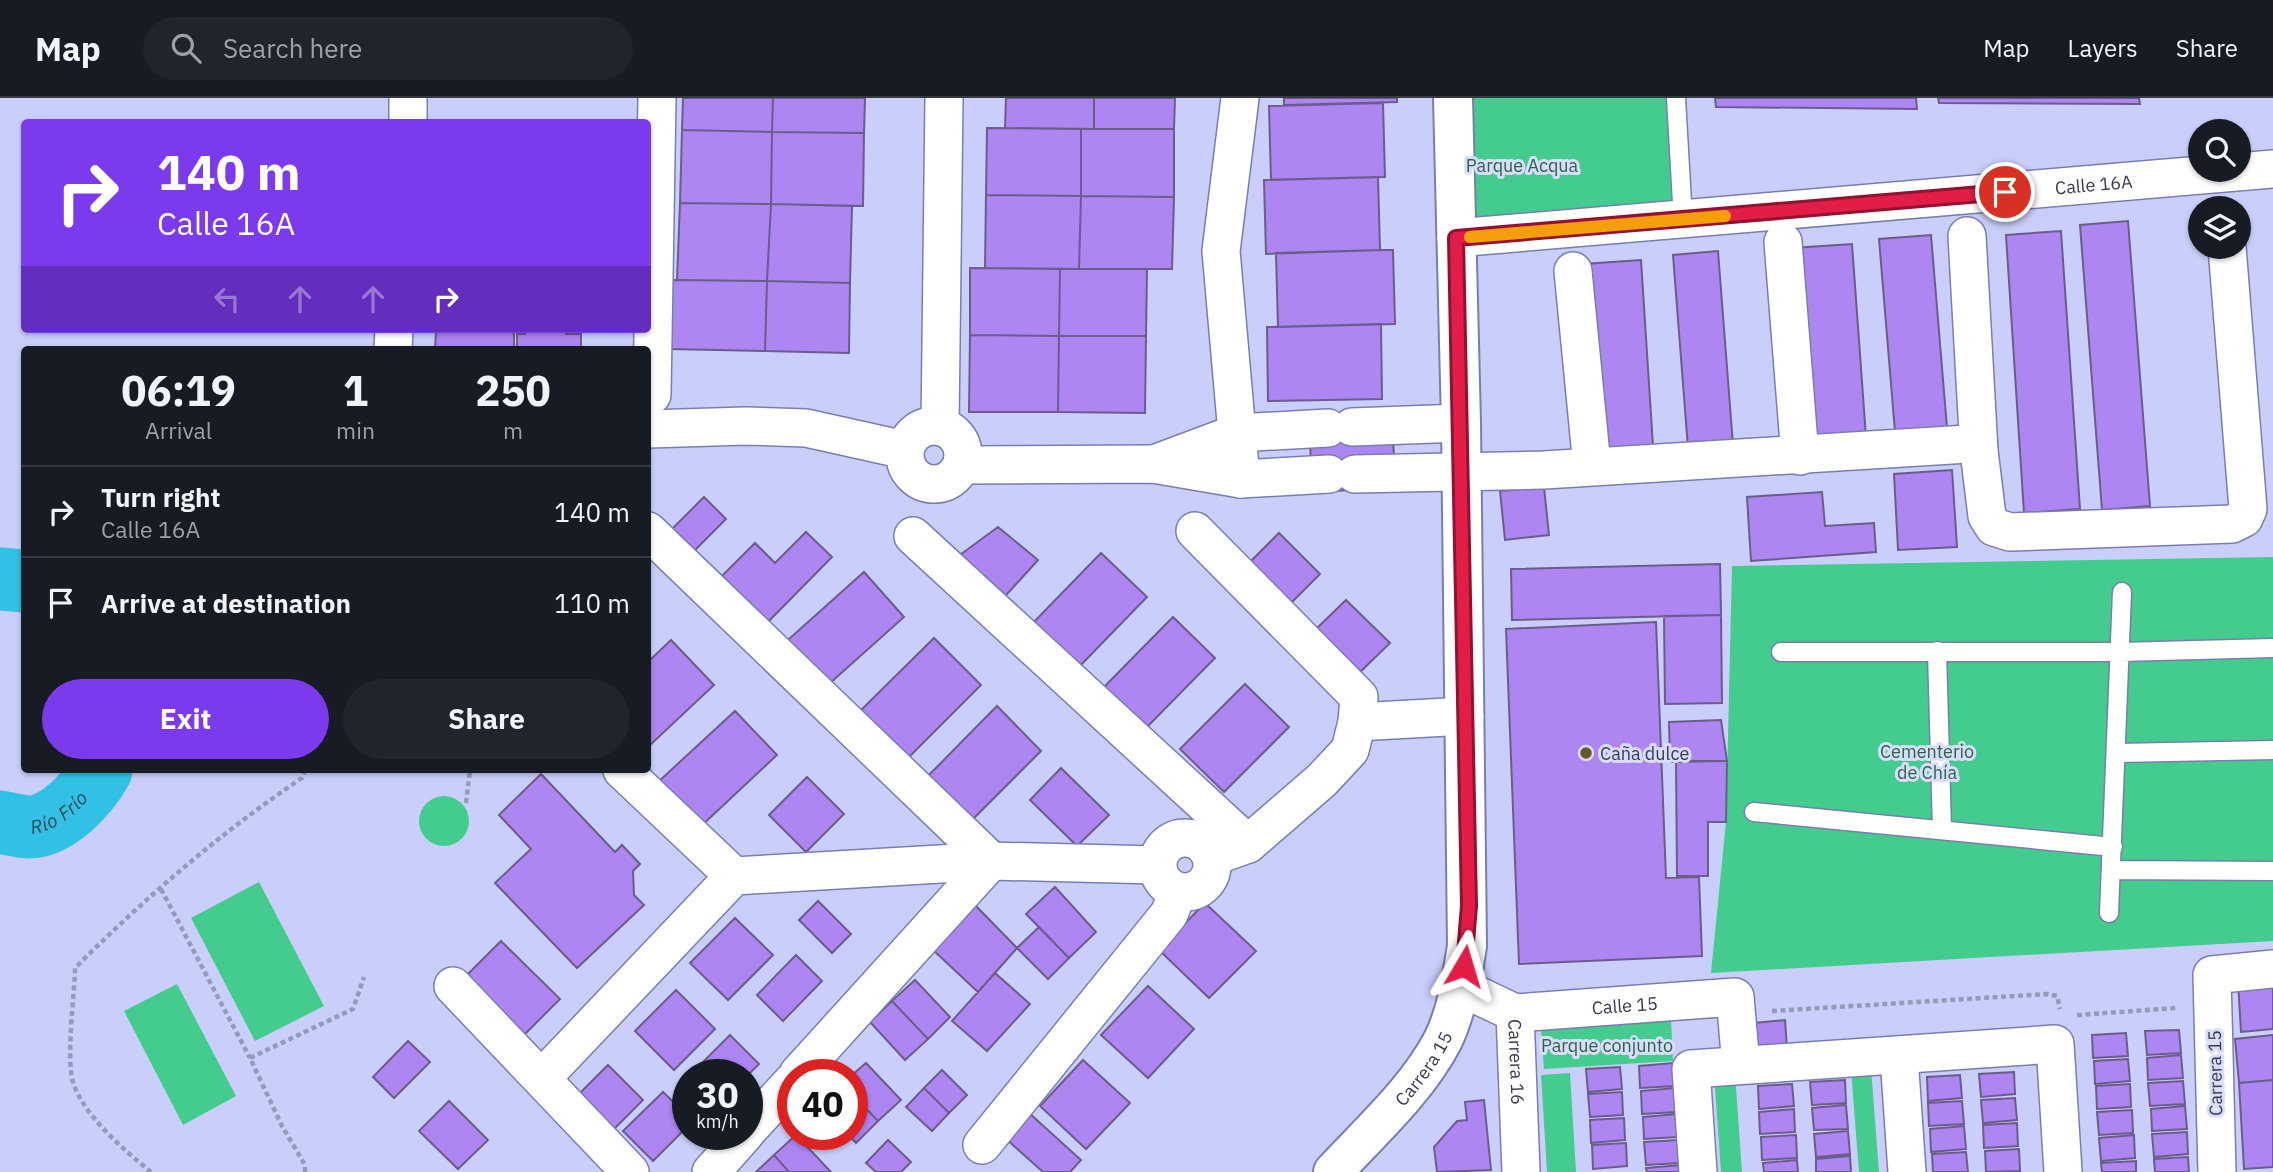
<!DOCTYPE html>
<meta charset="utf-8">
<style>
:root{--surface:#171b24;--page:#20242c;--text:#f1f3f6;--muted:#9ea1a6;--line:#363941;--accent:#7c3aed}
body{margin:0;font-family:"IBM Plex Sans",sans-serif;background:var(--page);color:var(--text);height:100vh;display:flex;flex-direction:column;font-size:26px;white-space:nowrap}
*{box-sizing:border-box;margin:0}
p{font-size:23px;color:var(--muted)}
.icon{flex:none;width:38px;height:38px;fill:none;stroke:currentColor;stroke-width:2;stroke-linecap:round;stroke-linejoin:round}
.map{position:relative;flex:1;overflow:hidden}
.panel{position:absolute;left:21px;top:248px;width:630px;height:427px;display:flex;flex-direction:column;background:var(--surface);border-radius:7px;box-shadow:0 2px 5px #0004}
.panel>*{flex:none}
.guide{position:absolute;left:21px;top:21px;width:630px;height:214px;border-radius:7px;box-shadow:0 2px 5px #0004;background:#7c3aed;color:#fff;overflow:hidden}
.tools{position:absolute;left:2188px;top:21px;display:grid;gap:14px}
.tools a{display:grid;place-items:center;width:63px;height:63px;border-radius:50%;background:var(--surface);box-shadow:0 2px 5px #0004;font-size:35px}
.speed{position:absolute;left:672px;top:961px;display:flex;gap:14px;font-size:35px;font-weight:700;text-align:center}
.speed>*{display:grid;place-content:center;width:91px;height:91px;border-radius:50%;background:var(--surface);box-shadow:0 2px 5px #0004;line-height:1}
.speed small{font-size:18px;font-weight:400}
.speed .limit{border:10px solid #d22;background:#fff;color:#111}
.pin{position:absolute;display:grid;place-items:center;width:60px;height:60px;color:#fff;margin:-30px;border:4px solid #fff;border-radius:50%;box-shadow:0 2px 7px #0007}
.me{position:absolute;width:77px;margin:-38px;rotate:7deg;stroke-linejoin:round;filter:drop-shadow(0 0 5px #0008)}
.turn{display:flex;align-items:center;gap:24px;height:147px;padding:0 21px;font-size:32px}
.turn .icon{width:91px;height:91px;stroke-width:2.5}
.turn b{display:block;font-size:49px;line-height:60px}
.lanes{display:flex;align-items:center;height:66px;padding:0 21px;background:#0003;justify-content:center;gap:35px;direction:ltr}
.lanes .off{opacity:.35}
.eta{display:flex;justify-content:space-evenly;align-items:center;height:119px;text-align:center}
.eta b{font-size:42px;font-weight:700;line-height:49px}
.button{display:flex;gap:14px;margin-top:auto;padding:14px 21px}
.button a{flex:1;height:80px;border-radius:42px;background:var(--accent);color:#fff;font-size:28px;font-weight:700;line-height:80px;text-align:center}
.button a+a{background:var(--page);color:var(--text)}
ul{padding:0;list-style:none}
li{display:flex;align-items:center;gap:21px;height:91px;padding:0 21px;border-top:2px solid var(--line)}
li div{flex:1}
li b{display:block;font-size:26px}
li em{font-style:normal}
header{display:flex;align-items:center;gap:42px;box-sizing:border-box;height:98px;padding:0 35px;background:var(--surface);border-bottom:2px solid var(--line)}
header strong{font-size:33px}
nav{display:flex;gap:38px;margin-inline-start:auto;font-size:24px}
.search{width:490px;height:63px;background:var(--page);display:flex;align-items:center;gap:18px;box-sizing:border-box;padding:0 24px;border-radius:38px;color:var(--muted);font-size:26px}
.map>svg:first-child{display:block}
.green{fill:#43cc8d}
.lines{fill:none;stroke-linecap:round;stroke-linejoin:round}
.river{stroke:#30c1e5;stroke-width:63}
.building{fill:#ad86f2;stroke:#6c5c8b;stroke-width:2}
.lane-casing{stroke:#797eb0;stroke-width:21}
.street-casing{stroke:#797eb0;stroke-width:40}
.secondary-casing{stroke:#797eb0;stroke-width:42}
.path{stroke:#959abd;stroke-width:4.5;stroke-dasharray:5 3.5;stroke-linecap:butt}
.lane{stroke:#fff;stroke-width:18}
.street{stroke:#fff;stroke-width:37}
.secondary{stroke:#fff;stroke-width:38}
.route-casing{stroke:#92132f;stroke-width:18}
.route{stroke:#e11d48;stroke-width:12}
.slow{stroke:#f59e0b;stroke-width:12}
.poi-dot{fill:#645a27;stroke:#d8ddfe;stroke-width:2.5}
.labels{text-anchor:middle;dominant-baseline:central;stroke-width:6;stroke-linejoin:round;paint-order:stroke}
.park-label{font-size:18px;fill:#2c6347;stroke:#d8ddfe}
.street-label{font-size:18px;fill:#383a50;stroke:#d8ddfe}
.poi-label{font-size:18px;fill:#383a50;stroke:#d8ddfe;text-anchor:start}
.water-label{font-size:19px;font-style:italic;fill:#2c4952;stroke:#d8ddfe}
</style>
<header>
<strong>Map</strong>
<div class="search"><svg class="icon" aria-label="search" viewBox="0 0 24 24"><circle cx="10" cy="10" r="6"/><path d="M15 15l6 6"/></svg>Search here</div>
<nav><a>Map</a><a>Layers</a><a>Share</a></nav>
</header>
<div class="map">
<svg width="2273" height="1074" viewBox="0 0 2273 1074">
<rect width="100%" height="100%" fill="#c9cffa"/>
<!-- green -->
<path class="green" d="M1453,0H1676L1683,122L1456,140Z
M2273,459V843L1711,875L1726,724L1732,468Z
M419 723a25 25 0 1 1 50 0a25 25 0 1 1-50 0Z
M259,784L324,908L255,943L191,820Z
M177,886L236,998L183,1027L124,913Z
M1671,922L1673,963L1544,971L1541,931Z
M1871,970L1879,1074H1859L1851,972Z
M1570,975L1576,1074H1547L1541,977Z
M1735,975L1742,1074H1721L1714,976Z"/>
<g class="lines">
<!-- river -->
<g class="river">
<path d="M0,481L24,483"/>
<path id="s1" d="M0,724C9,726 19,728 28,729C58,729 88,695 101,672"/>
</g>
</g>
<!-- building -->
<path class="building" d="M683,0H773L772,34L682,32Z
M773,0H865L864,35L772,34Z
M1006,0H1094V31L1005,30Z
M1094,0H1175L1174,31H1094Z
M1284,0H1397V4L1284,7Z
M1715,0H1916L1917,11L1716,9Z
M1938,0H2139L2140,6L1939,5Z
M1383,5L1385,79L1271,82L1269,8Z
M987,30L1081,31V98L986,97Z
M1081,31H1174V99L1081,98Z
M682,32L772,34L771,106L680,105Z
M772,34L864,35L863,108L771,106Z
M1378,79L1380,152L1266,156L1264,82Z
M986,97L1081,98L1079,171L985,170Z
M1081,98L1174,99L1172,171H1079Z
M680,105L771,106L767,183L677,182Z
M771,106L852,108L850,185L767,183Z
M2128,123L2150,408L2102,412L2080,127Z
M2061,133L2080,411L2024,415L2006,137Z
M1931,137L1947,330L1895,334L1879,141Z
M1852,146L1866,339L1806,343L1793,150Z
M1380,152H1393L1395,226L1278,229L1276,155Z
M1718,153L1733,347L1688,350L1673,157Z
M1641,162L1653,348L1595,351L1583,166Z
M970,170L1060,171L1059,238L970,237Z
M1060,171H1147L1146,238H1059Z
M669,182L767,183L765,253L668,251Z
M767,183L850,185L849,255L765,253Z
M1381,226L1382,301L1268,303L1267,229Z
M444,231H522V234L444,233Z
M525,231H566V236H581V252H517V236H525Z
M436,233L514,234V252H414L435,251Z
M970,237L1059,238L1058,314H969Z
M1059,238H1146L1145,315L1058,314Z
M1327,317L1393,340L1394,360L1355,392L1330,393L1311,364L1310,344Z
M1952,372L1957,449L1898,452L1894,376Z
M1544,389L1549,437L1505,442L1500,393Z
M1822,394L1825,428L1874,425L1876,454L1751,463L1747,399Z
M704,399L726,421L689,458L667,436Z
M998,429L1038,462L997,507L953,462Z
M806,434L832,459L763,529L717,483L755,445L775,465Z
M1279,435L1320,476L1282,514L1241,473Z
M1101,455L1147,499L1075,573L1029,529Z
M1720,466L1721,517L1512,522L1511,471Z
M864,474L904,519L820,594L780,549Z
M1346,502L1390,545L1356,578L1312,535Z
M1721,517L1722,605L1665,606L1664,518Z
M1173,519L1215,560L1142,634L1100,593Z
M1656,524L1666,780L1699,779L1702,858L1519,866L1506,531Z
M934,540L981,587L901,667L853,620Z
M671,542L714,587L648,649V564Z
M1245,586L1289,629L1224,694L1180,651Z
M997,608L1041,653L972,722L928,678Z
M735,613L777,657L699,730L657,685Z
M1721,622L1727,663L1670,664L1669,624Z
M1676,663H1727L1726,724H1708V778H1677Z
M1061,670L1109,717L1077,748L1030,702Z
M541,676L615,754L622,747L640,766L633,773L634,797L644,807L577,870L495,785L531,751L499,717Z
M807,679L844,716L806,754L769,717Z
M1055,789L1096,834L1069,860L1026,816Z
M818,803L851,836L832,855L799,822Z
M1205,805L1256,853L1209,900L1159,852Z
M975,807L1017,850L978,894L933,852Z
M735,820L773,857L728,902L690,865Z
M1039,829L1069,860L1048,881L1017,850Z
M501,843L560,901L517,944L458,886Z
M796,857L822,883L783,923L757,897Z
M995,875L1030,906L987,953L952,923Z
M915,882L950,919L928,941L892,903Z
M2273,882V931L2241,934L2238,884Z
M1148,888L1194,931L1148,980L1101,937Z
M676,892L715,931L674,972L635,933Z
M892,903L928,941L905,962L870,924Z
M1785,922L1787,950L1746,953L1743,926Z
M2179,932L2181,955L2147,957L2145,933Z
M2126,935L2128,958L2093,960L2092,937Z
M730,937L759,966L747,978L697,976L694,973Z
M2273,937V982L2239,985L2235,941Z
M408,943L430,964L394,1000L373,979Z
M2181,957L2183,980L2148,982L2147,960Z
M2128,961L2130,983L2095,986L2094,963Z
M1083,962L1130,1005L1086,1051L1040,1008Z
M866,965L901,1002L878,1023L852,996V977Z
M1673,965L1675,988L1640,990L1639,968Z
M608,967L643,1002L603,1042L568,1007Z
M1620,969L1622,991L1588,994L1586,971Z
M942,972L967,997L949,1015L924,990Z
M2014,974L2015,996L1981,999L1979,976Z
M1960,977L1962,1000L1928,1003L1927,979Z
M1845,982L1846,1005L1812,1007L1810,984Z
M2273,982V1069L2244,1071L2239,985Z
M2183,983L2185,1006L2150,1008L2148,985Z
M1792,986L1794,1008L1759,1011L1758,988Z
M2130,986L2131,1009L2097,1011L2096,988Z
M924,990L949,1015L932,1033L906,1009Z
M1675,990L1677,1014L1642,1016L1641,993Z
M663,994L688,1018V1028L653,1063L623,1033Z
M1622,994L1623,1017L1590,1019L1588,996Z
M852,996L878,1023L856,1045L848,1036H852Z
M2015,1000L2017,1022L1983,1025L1981,1002Z
M1484,1002L1491,1072L1437,1074L1434,1049L1457,1023L1467,1022L1465,1004Z
M449,1003L488,1042L458,1071L419,1033Z
M1962,1003L1964,1026L1929,1028L1928,1005Z
M1846,1007L1848,1031L1814,1032L1812,1010Z
M2185,1008L2187,1031L2152,1033L2151,1011Z
M1794,1011L1795,1034L1760,1036L1759,1014Z
M2132,1012L2133,1035L2099,1037L2097,1014Z
M1028,1014L1081,1062L1070,1074H1043L1005,1040Z
M1677,1016L1678,1039L1644,1041L1643,1019Z
M1624,1020L1625,1042L1591,1045L1590,1022Z
M2017,1025L2018,1048L1984,1050L1983,1027Z
M1964,1028L1966,1051L1931,1054L1930,1031Z
M1848,1033L1850,1056L1816,1059L1814,1036Z
M2187,1034L2188,1056L2154,1059L2152,1036Z
M796,1037L831,1074H789L774,1057Z
M1796,1037L1797,1060L1762,1062L1761,1039Z
M2134,1037L2135,1060L2101,1063L2099,1040Z
M888,1042L911,1064L901,1074H876L866,1065Z
M1679,1042L1680,1065L1646,1067L1644,1044Z
M1626,1045L1627,1068L1593,1071L1592,1047Z
M2019,1051L2020,1073L1986,1074L1985,1053Z
M1966,1054L1968,1074H1933L1932,1056Z
M774,1057L789,1074H756Z
M1850,1058L1851,1074H1816V1061Z
M2188,1059L2189,1074H2155L2154,1061Z
M1797,1062L1798,1074H1764L1763,1065Z
M2136,1063V1074H2102L2101,1065Z
M1681,1067V1074H1647L1646,1070Z"/>
<g class="lines">
<defs>
<path id="lane" d="M1676,0L1683,122
M1937,553L1942,732
M1781,554H2120L2273,550
M2117,655L2273,652
M1754,714L2113,749
M2112,772L2273,773
M2109,815L2122,494"/>
<g id="street">
<path d="M408,0V24"/>
<path d="M1240,0L1221,153L1241,381"/>
<path d="M1967,138L1979,353L1987,418L1994,429L2010,434L2232,426L2244,420L2248,411L2227,149"/>
<path id="s2" d="M1456,140L2273,71"/>
<path d="M1783,144L1800,358"/>
<path d="M1573,173L1592,368"/>
<path d="M393,252L394,231"/>
<path d="M652,297L657,0"/>
<circle cx="934" cy="357" r="29"/>
<path d="M940,328L944,0"/>
<path d="M1352,329L1461,325"/>
<path d="M648,331L746,328L806,330L905,352"/>
<path d="M1154,366L1237,335L1328,330"/>
<path d="M962,367L1153,366L1241,381L1329,376"/>
<path d="M1355,376L1544,372L1968,346L1979,353"/>
<path d="M648,433L991,763L798,976"/>
<path d="M1195,433L1359,599L1357,624L1350,652L1322,682L1248,746L1212,759"/>
<path d="M913,438L1248,746"/>
<path d="M1357,624L1465,618"/>
<path d="M622,672L734,778"/>
<circle cx="1185" cy="767" r="27"/>
<path d="M453,888L630,1074"/>
<path d="M1460,889L1515,915"/>
<path id="s3" d="M1515,915L1735,899L1741,967"/>
<path id="s4" d="M1515,915L1521,1074"/>
<path d="M1899,959L1907,1074"/>
<path d="M542,980L734,778L991,763L1157,767"/>
<path d="M747,1033L793,983"/>
<path d="M982,1047L1169,816L1178,794"/>
<path d="M711,1074L745,1036"/>
<path d="M1698,1074L1691,971L2055,946L2063,1074"/>
<path d="M2217,1074L2212,877L2273,871"/>
</g>
<g id="secondary">
<path id="s5" d="M1333,1074C1371,1033 1417,992 1443,942C1457,913 1462,879 1467,848L1461,325L1453,0"/>
</g>
</defs>
<!-- lane casing -->
<use href="#lane" class="lane-casing"/>
<!-- street casing -->
<use href="#street" class="street-casing"/>
<!-- secondary casing -->
<use href="#secondary" class="secondary-casing"/>
<!-- path -->
<path class="path" d="M466,705L470,672
M161,791L250,960
M1772,913L2047,896L2057,898L2060,911
M2077,917L2176,910
M151,1074C125,1053 74,1010 71,974C68,940 74,904 75,870C145,800 220,735 302,680L305,672
M305,1074V1067L282,1028L250,960L353,911L364,879"/>
<!-- lane -->
<use href="#lane" class="lane"/>
<!-- street -->
<use href="#street" class="street"/>
<!-- secondary -->
<use href="#secondary" class="secondary"/>
</g>
<g class="lines">
<defs>
<path id="route" d="M1464,868L1469,808L1456,140L2005,94"/>
</defs>
<!-- route casing -->
<use href="#route" class="route-casing"/>
<!-- route -->
<use href="#route" class="route"/>
<!-- slow -->
<path class="slow" d="M1470,139L1725,118"/>
</g>
<!-- markers -->
<circle class="poi-dot" cx="1586" cy="655" r="7"/>
<g class="labels">
<!-- park labels -->
<g class="park-label">
<text x="1522" y="67">Parque Acqua</text>
<text x="1927" y="653">Cementerio<tspan x="1927" dy="21">de Chía</tspan></text>
<text x="1607" y="947">Parque conjunto</text>
</g>
<!-- street labels -->
<g class="street-label">
<text stroke="none"><textPath href="#s2" startOffset="640">Calle 16A</textPath></text>
<text stroke="none"><textPath href="#s3" startOffset="110">Calle 15</textPath></text>
<text stroke="none"><textPath href="#s4" startOffset="49">Carrera 16</textPath></text>
<text stroke="none"><textPath href="#s5" startOffset="138">Carrera 15</textPath></text>
<text transform="translate(2215 975) rotate(-91)">Carrera 15</text>
</g>
<!-- poi labels -->
<g class="poi-label">
<text x="1600" y="655">Caña dulce</text>
</g>
<!-- water labels -->
<g class="water-label">
<text stroke="none"><textPath href="#s1" startOffset="63">Río Frío</textPath></text>
</g>
</g>
</svg>
<div class="tools">
<a><svg class="icon" aria-label="search" viewBox="0 0 24 24"><circle cx="10" cy="10" r="6"/><path d="M15 15l6 6"/></svg></a>
<a><svg class="icon" aria-label="layers" viewBox="0 0 24 24"><path d="M12 4l9 5-9 5-9-5zM3 14l9 5 9-5"/></svg></a>
</div>
<div class="speed"><div>30<small>km/h</small></div><div class="limit">40</div></div>
<div class="pin" style="left:2005px;top:94px;background:#d93025"><svg class="icon" aria-label="arrive" viewBox="0 0 24 24"><path d="M6 21V4h12l-3 4 3 4H6"/></svg></div>
<svg class="me" style="left:1464px;top:868px" viewBox="-20 -20 40 40"><path d="M0-17L14 15 0 8-14 15z" fill="#e11d48" stroke="#fff" stroke-width="4"/></svg>
<div class="guide">
<div class="turn"><svg class="icon" aria-label="right" viewBox="0 0 24 24"><path d="M7 20v-9h11M14 6l5 5-5 5"/></svg><div><b>140 m</b>Calle 16A</div></div>
<div class="lanes"><svg class="icon off" aria-label="left" viewBox="0 0 24 24"><path d="M17 20v-9H6M10 6l-5 5 5 5"/></svg><svg class="icon off" aria-label="ahead" viewBox="0 0 24 24"><path d="M12 20V5M6 11l6-6 6 6"/></svg><svg class="icon off" aria-label="ahead" viewBox="0 0 24 24"><path d="M12 20V5M6 11l6-6 6 6"/></svg><svg class="icon" aria-label="right" viewBox="0 0 24 24"><path d="M7 20v-9h11M14 6l5 5-5 5"/></svg></div>
</div>
<section class="panel">
<div class="eta">
<div><b>06:19</b><p>Arrival</p></div>
<div><b>1</b><p>min</p></div>
<div><b>250</b><p>m</p></div>
</div>
<ul>
<li><svg class="icon" aria-label="right" viewBox="0 0 24 24"><path d="M7 20v-9h11M14 6l5 5-5 5"/></svg><div><b>Turn right</b><p>Calle 16A</p></div><em>140 m</em></li>
<li><svg class="icon" aria-label="arrive" viewBox="0 0 24 24"><path d="M6 21V4h12l-3 4 3 4H6"/></svg><div><b>Arrive at destination</b></div><em>110 m</em></li>
</ul>
<div class="button"><a>Exit</a><a>Share</a></div>
</section>
</div>
